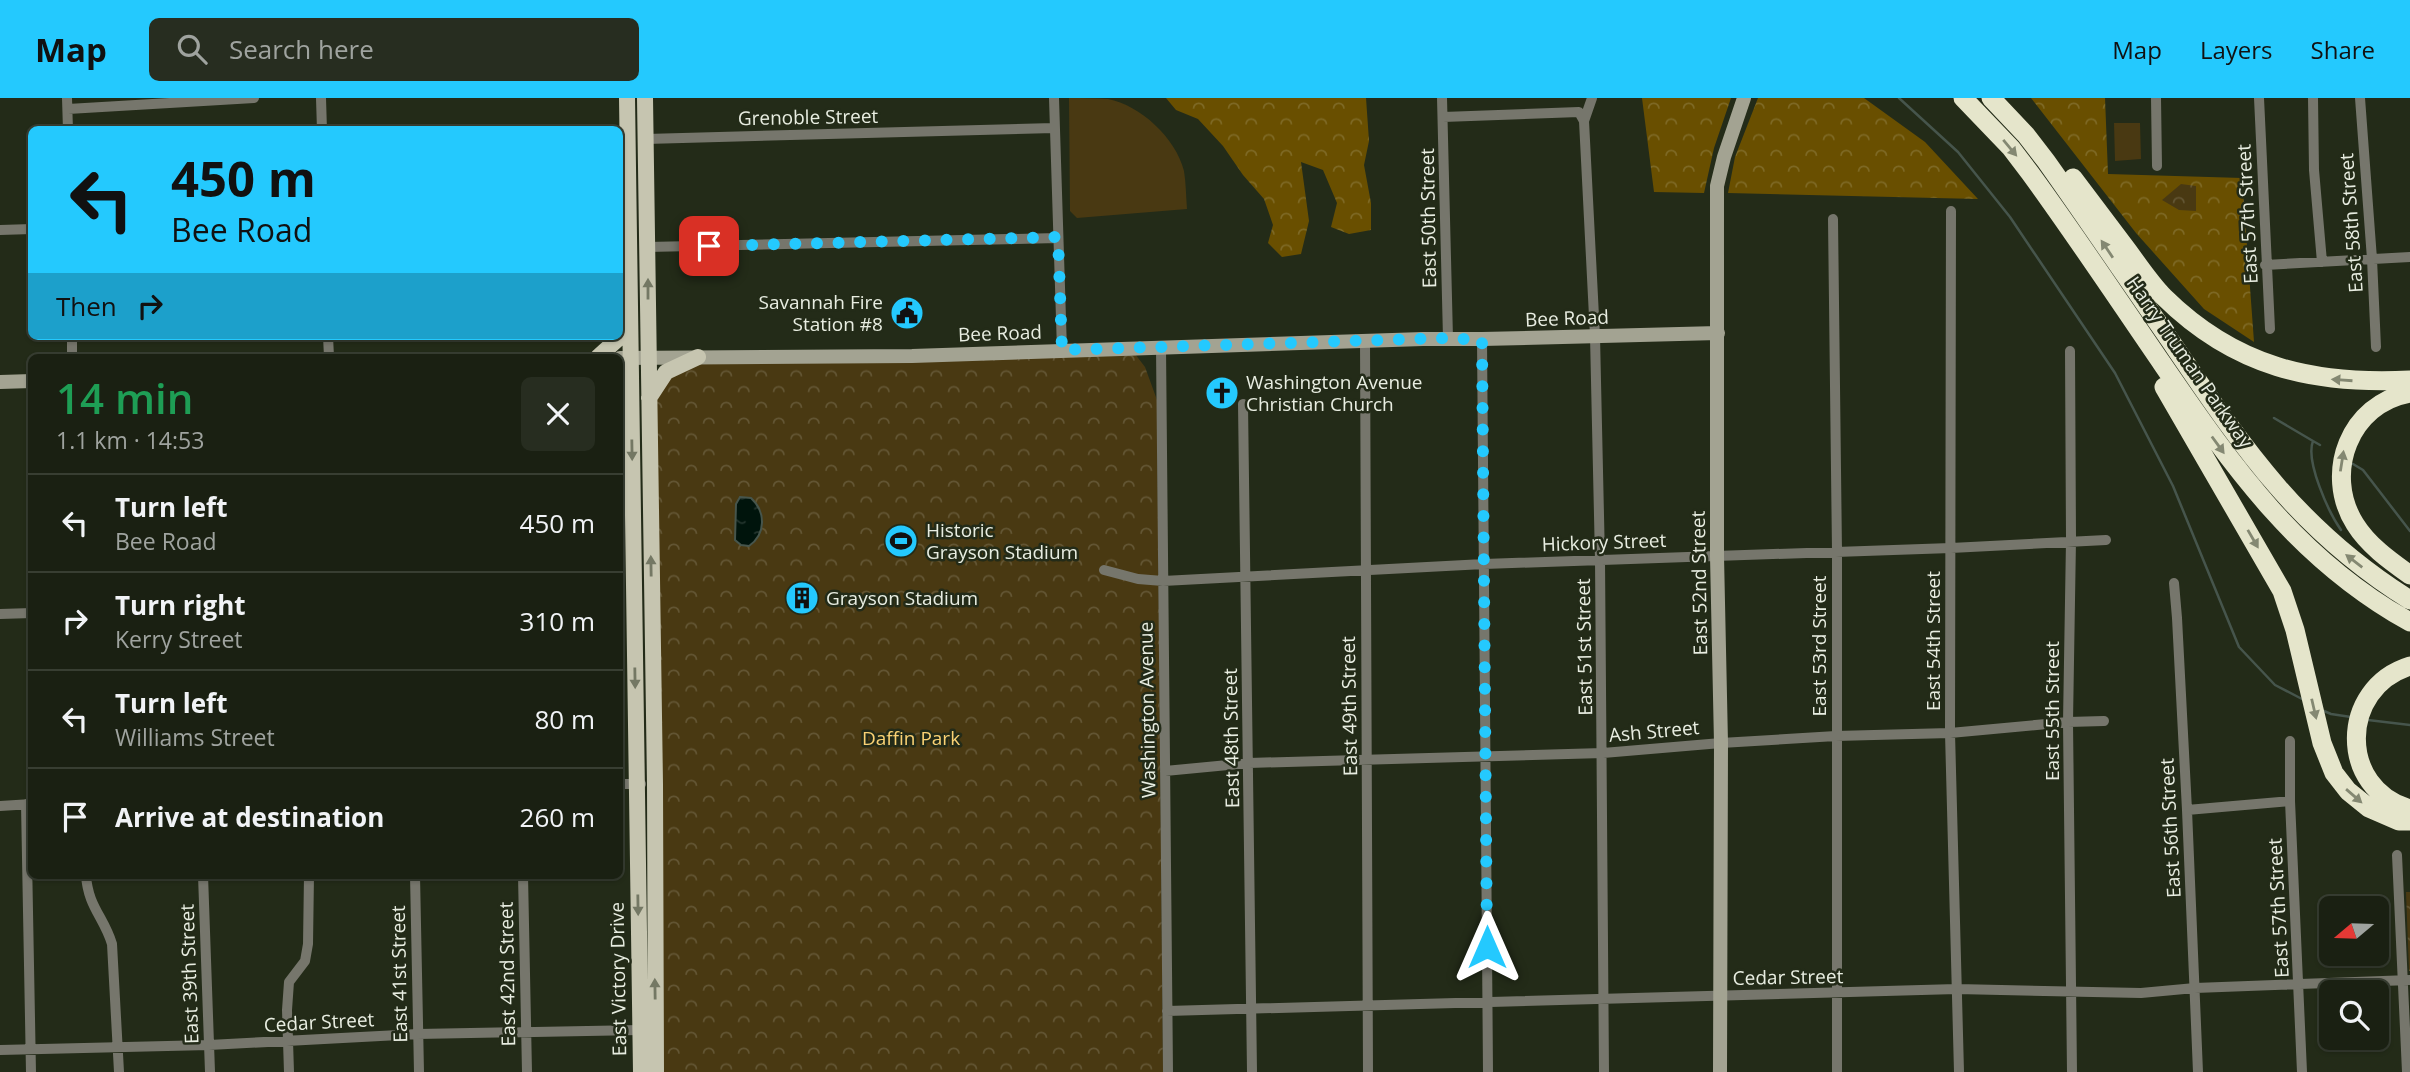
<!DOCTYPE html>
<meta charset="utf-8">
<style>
:root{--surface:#1a2012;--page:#272d20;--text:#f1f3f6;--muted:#9fa39f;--line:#383e32;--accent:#24c9fe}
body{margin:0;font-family:"Open Sans",sans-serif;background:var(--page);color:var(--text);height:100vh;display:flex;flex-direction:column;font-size:26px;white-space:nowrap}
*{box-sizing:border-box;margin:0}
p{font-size:23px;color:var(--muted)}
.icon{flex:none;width:38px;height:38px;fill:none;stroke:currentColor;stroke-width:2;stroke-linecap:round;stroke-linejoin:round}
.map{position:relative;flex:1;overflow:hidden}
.details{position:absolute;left:28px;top:256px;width:595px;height:525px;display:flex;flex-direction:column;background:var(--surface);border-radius:10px;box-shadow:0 2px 5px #0004,0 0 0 2px var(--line)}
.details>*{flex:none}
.hud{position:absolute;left:28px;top:28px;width:595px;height:214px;border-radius:10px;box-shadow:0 2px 5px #0004,0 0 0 2px var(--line);background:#24c9fe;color:#111;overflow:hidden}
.needle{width:46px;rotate:251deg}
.fabs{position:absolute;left:2319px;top:798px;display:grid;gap:14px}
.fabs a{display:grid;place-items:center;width:70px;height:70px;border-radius:10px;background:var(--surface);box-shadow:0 2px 5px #0004,0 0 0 2px var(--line);font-size:35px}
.pin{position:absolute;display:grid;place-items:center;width:60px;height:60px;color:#fff;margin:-30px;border-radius:14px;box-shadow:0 4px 10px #0006}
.me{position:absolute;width:77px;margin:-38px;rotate:0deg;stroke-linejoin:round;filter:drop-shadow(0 0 5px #0008)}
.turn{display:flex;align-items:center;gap:24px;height:147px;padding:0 28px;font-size:32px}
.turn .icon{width:91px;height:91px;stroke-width:2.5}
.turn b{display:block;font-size:49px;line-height:60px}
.then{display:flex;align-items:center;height:66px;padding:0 28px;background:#0003;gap:14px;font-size:26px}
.round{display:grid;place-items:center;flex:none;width:74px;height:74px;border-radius:10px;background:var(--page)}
.summary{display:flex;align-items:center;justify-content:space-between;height:119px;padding:0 28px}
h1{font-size:42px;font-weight:600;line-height:52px;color:#1e9e55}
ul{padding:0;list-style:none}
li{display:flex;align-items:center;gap:21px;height:98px;padding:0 28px;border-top:2px solid var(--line)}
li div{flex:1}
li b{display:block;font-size:26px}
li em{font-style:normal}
header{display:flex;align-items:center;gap:42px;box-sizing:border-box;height:98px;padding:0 35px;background:var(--accent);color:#111}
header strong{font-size:33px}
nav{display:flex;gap:38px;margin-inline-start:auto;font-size:24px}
.search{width:490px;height:63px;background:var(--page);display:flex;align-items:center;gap:18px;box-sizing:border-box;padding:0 24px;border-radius:10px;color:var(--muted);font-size:26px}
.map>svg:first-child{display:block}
.green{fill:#493912}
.forest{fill:url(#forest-crowns)}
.park{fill:url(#park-crowns)}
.water{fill:url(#water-ripples);stroke:#46554c;stroke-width:2}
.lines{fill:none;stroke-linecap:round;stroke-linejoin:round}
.stream{stroke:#46554c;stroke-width:2.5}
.street{stroke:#76766c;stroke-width:10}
.secondary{stroke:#a3a392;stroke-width:14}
.primary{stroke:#c6c5b0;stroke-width:16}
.highway{stroke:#e5e5cb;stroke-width:19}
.oneway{fill:#848872}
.oneway2{fill:#747864}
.route{stroke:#24c9fe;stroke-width:12;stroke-dasharray:0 21.6}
.labels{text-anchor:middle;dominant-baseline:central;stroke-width:5;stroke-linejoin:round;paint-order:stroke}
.street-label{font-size:19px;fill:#e8ede1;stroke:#232b18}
.poi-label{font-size:19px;fill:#e8ede1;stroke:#232b18;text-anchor:start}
.park-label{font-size:19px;fill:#fad274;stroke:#232b18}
</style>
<header>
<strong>Map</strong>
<div class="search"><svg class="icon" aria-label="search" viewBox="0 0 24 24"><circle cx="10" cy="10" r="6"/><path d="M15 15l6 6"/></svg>Search here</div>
<nav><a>Map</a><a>Layers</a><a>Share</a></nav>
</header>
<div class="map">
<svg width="2410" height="974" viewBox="0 0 2410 974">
<defs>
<pattern id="forest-crowns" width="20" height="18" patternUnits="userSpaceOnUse" patternTransform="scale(1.75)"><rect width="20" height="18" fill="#694f00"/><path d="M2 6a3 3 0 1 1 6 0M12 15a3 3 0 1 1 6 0" fill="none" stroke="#7e6925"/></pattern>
<pattern id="park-crowns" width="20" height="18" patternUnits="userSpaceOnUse" patternTransform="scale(1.75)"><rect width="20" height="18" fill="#493912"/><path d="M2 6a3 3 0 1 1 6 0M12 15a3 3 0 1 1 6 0" fill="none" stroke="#635634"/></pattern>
<pattern id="water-ripples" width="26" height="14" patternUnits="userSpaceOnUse" patternTransform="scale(1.75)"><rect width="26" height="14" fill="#00140c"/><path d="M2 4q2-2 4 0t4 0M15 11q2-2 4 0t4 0" fill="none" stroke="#25362f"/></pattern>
</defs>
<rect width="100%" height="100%" fill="#232b18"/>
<!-- green -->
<path class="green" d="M1069,0C1081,0 1096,0 1108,1C1140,7 1176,40 1184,73C1186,85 1186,99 1187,111L1077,120L1070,113Z
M2114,25H2140L2141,61L2115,63Z"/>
<!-- forest -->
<path class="forest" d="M1166,0H1366L1369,43L1364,67L1371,105V132L1349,136L1331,129L1337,105L1323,72L1301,64L1309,123L1301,156L1282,159L1268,145L1273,127L1264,101L1243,77L1223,48L1198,21L1176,12Z
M1642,0H1731L1714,50L1704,95L1654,94Z
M1758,0H1864L1925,44L1978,101L1728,95L1735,59Z
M2031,0H2105L2108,76L2242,80L2254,244L2204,211L2136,135Z"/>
<!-- park -->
<path class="park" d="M2181,86L2196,88V113L2179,112L2162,102Z
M1135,256L1145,269L1157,302L1163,974H662L657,302L674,271L716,263Z
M2406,794H2410V873H2409Z"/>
<!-- water -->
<path class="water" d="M740,399L751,400C766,414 766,436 749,448L741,447L735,442L736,406Z"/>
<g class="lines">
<!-- stream -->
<path class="stream" d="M1899,0L1958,54L2010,119L2115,275L2173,388L2239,549L2275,587L2302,601
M2274,320L2313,343
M2320,347L2313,343C2305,363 2329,415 2341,432
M2353,366L2363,372L2410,433
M2324,613L2331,616L2351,619
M2368,622L2410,627"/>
<!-- street -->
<path class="street" d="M67,0L68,32
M321,0L322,32
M1054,0L1062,252
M1442,0L1448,240
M1592,0L1584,23L1595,238L1600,462L1604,974
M2156,0L2157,68
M2259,0L2270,231
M2313,0L2314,72L2322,164
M2360,0L2372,161L2376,249
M68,11L254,0
M1443,19L1579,14L1584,23
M646,41L1054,30
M1951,113L1950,635L1959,974
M1833,121L1837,454V974
M0,132L32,131
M647,149L1058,140
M2265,167L2410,159
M72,238V259
M328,238L329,259
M1482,241L1488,974
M1365,242L1368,974
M1161,249L1168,974
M2070,253L2071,442L2068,624L2072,974
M1243,306L1252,974
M1104,472L1138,481L1163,483L1484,466L1951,450L2106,442
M2174,485L2177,520L2187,712L2198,974
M0,516L32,515
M2290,643V703L2302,974
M1165,673L1249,665L1603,655L1721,645L1836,638L1950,635L2068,624L2104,623
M620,686H641
M26,706L31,974
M0,708L32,706
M2187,712L2290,703
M2397,757L2407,974
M86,777C88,809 104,819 112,846L119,974
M203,777L210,974
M415,777L419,974
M523,777L527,974
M1167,913L1957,891L2141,895L2195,890L2410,882
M0,952L209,947L418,936L640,932
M289,974L287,912L289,884L305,863L308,846L309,777"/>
<!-- secondary -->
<path class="secondary" d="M620,260L912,258L1423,241H1482L1718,235
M0,284L32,283
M1720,974L1721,645L1717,458V88L1724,59L1744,0"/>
<!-- primary -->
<path class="primary" d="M627,0L641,974
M645,0L655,686L656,974
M598,259L630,230
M649,300L666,274L698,259"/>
<!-- highway -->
<path class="highway" d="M1963,0L2011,50L2030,75C2076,138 2119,203 2163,267C2233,369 2298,462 2410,524
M1991,0L2026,37L2046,63C2090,125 2133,189 2176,251C2246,354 2301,434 2410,502
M2073,80C2091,104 2109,128 2128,153C2139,168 2151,186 2164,199C2235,269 2313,287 2410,282
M2164,289L2282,493L2295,532L2322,645L2334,675L2348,693L2369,710L2399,723H2410
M2410,295C2350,305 2323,375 2355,426C2368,447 2389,462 2410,477
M2410,568C2339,590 2338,691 2410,711"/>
</g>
<!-- one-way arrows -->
<defs><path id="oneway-solid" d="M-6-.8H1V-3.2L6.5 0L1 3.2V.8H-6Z" transform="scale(1.75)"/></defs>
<g class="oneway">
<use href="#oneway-solid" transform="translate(2010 50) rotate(50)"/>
<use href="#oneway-solid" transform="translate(2107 151) rotate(-124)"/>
<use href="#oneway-solid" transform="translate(2342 282) rotate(-176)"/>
<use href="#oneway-solid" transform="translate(2218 347) rotate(54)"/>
<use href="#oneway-solid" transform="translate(2342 363) rotate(-81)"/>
<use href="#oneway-solid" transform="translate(2253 441) rotate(60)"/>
<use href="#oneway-solid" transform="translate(2354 463) rotate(-142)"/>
<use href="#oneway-solid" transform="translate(2314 611) rotate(77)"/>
<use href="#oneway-solid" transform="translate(2354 698) rotate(41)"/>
</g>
<g class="oneway2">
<use href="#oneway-solid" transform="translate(648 191) rotate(-90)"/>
<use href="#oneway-solid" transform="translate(632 352) rotate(89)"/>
<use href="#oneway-solid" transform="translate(651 468) rotate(-91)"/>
<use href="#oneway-solid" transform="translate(635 580) rotate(89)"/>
<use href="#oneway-solid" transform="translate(638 807) rotate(89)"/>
<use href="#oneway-solid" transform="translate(655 891) rotate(-91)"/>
</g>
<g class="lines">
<!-- route -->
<path class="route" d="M709,148L1058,139L1062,252L1448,240L1482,242L1487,849"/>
</g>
<!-- icons -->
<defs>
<symbol id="civic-disc" viewBox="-11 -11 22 22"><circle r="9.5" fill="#24c9fe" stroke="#232b18"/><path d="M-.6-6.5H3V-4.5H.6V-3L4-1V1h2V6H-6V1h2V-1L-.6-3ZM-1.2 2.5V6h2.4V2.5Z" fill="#111"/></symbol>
<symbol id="church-disc" viewBox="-11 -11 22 22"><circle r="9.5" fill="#24c9fe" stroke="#232b18"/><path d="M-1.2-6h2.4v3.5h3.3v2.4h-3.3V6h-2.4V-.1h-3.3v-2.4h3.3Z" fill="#111"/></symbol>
<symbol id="stadium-disc" viewBox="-11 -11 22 22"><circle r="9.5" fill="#24c9fe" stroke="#232b18"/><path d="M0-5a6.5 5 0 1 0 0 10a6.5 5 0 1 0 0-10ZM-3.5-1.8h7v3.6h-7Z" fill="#111"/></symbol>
<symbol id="building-disc" viewBox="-11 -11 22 22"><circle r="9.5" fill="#24c9fe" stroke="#232b18"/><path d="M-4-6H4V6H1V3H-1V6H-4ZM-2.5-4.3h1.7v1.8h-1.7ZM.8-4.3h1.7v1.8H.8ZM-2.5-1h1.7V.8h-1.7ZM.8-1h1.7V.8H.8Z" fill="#111"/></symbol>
</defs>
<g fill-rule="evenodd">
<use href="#civic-disc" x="888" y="196" width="38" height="38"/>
<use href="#church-disc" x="1203" y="276" width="38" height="38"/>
<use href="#stadium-disc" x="882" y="424" width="38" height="38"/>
<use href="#building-disc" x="783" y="481" width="38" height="38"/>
</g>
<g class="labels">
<!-- street labels -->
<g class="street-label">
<text transform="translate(808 19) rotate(-1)">Grenoble Street</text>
<text transform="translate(2247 116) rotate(-93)">East 57th Street</text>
<text transform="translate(1428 120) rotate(-91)">East 50th Street</text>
<text transform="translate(2351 125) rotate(-94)">East 58th Street</text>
<text transform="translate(1567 220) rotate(-2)">Bee Road</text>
<text transform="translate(1000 235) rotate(-2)">Bee Road</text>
<text transform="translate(2190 264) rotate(55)">Harry Truman Parkway</text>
<text transform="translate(1604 444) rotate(-2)">Hickory Street</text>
<text transform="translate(1699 485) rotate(-91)">East 52nd Street</text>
<text transform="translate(1933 543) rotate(-90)">East 54th Street</text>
<text transform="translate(1819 548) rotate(-90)">East 53rd Street</text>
<text transform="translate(1584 549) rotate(-91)">East 51st Street</text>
<text transform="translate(1349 608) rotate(-91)">East 49th Street</text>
<text transform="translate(1147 612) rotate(-91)">Washington Avenue</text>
<text transform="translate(2052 613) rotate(-90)">East 55th Street</text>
<text transform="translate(1654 633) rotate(-5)">Ash Street</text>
<text transform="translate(1231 640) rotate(-91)">East 48th Street</text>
<text transform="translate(2170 730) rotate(-93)">East 56th Street</text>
<text transform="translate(2278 810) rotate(-93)">East 57th Street</text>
<text transform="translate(189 876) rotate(-92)">East 39th Street</text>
<text transform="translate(399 876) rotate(-91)">East 41st Street</text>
<text transform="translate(507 876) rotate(-91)">East 42nd Street</text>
<text transform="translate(1788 879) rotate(-1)">Cedar Street</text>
<text transform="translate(618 881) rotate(-91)">East Victory Drive</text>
<text transform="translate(319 924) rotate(-3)">Cedar Street</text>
</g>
<!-- poi labels -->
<g class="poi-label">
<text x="883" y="204" text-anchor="end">Savannah Fire<tspan x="883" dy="22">Station #8</tspan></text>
<text x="1246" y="284">Washington Avenue<tspan x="1246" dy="22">Christian Church</tspan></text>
<text x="926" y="432">Historic<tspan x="926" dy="22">Grayson Stadium</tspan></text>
<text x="826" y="500">Grayson Stadium</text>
</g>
<!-- park labels -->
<g class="park-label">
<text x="911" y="640">Daffin Park</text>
</g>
</g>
</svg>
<div class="fabs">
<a><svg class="needle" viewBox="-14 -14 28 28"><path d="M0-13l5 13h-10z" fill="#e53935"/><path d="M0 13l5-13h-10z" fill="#9fa39f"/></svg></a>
<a><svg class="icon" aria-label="search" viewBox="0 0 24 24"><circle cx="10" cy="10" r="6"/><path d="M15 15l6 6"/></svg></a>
</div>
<div class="pin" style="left:709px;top:148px;background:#d93025"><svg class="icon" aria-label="arrive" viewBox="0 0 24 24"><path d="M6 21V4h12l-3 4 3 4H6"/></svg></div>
<svg class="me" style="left:1487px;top:849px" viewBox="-20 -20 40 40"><path d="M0-17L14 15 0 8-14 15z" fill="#24c9fe" stroke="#fff" stroke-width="4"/></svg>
<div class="hud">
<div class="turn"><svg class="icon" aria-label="left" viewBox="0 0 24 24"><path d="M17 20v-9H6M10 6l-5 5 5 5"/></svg><div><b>450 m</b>Bee Road</div></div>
<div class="then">Then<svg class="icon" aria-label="right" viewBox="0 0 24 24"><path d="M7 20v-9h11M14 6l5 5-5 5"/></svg></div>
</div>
<section class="details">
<div class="summary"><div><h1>14 min</h1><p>1.1 km · 14:53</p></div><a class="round"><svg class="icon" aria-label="close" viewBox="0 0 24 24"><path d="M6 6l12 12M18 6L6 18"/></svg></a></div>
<ul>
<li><svg class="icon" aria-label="left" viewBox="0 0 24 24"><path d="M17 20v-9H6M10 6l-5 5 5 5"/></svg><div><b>Turn left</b><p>Bee Road</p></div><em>450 m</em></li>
<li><svg class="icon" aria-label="right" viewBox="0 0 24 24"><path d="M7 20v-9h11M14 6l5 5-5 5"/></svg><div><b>Turn right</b><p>Kerry Street</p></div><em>310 m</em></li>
<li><svg class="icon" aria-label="left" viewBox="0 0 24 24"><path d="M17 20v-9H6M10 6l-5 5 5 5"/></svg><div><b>Turn left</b><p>Williams Street</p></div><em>80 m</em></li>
<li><svg class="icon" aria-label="arrive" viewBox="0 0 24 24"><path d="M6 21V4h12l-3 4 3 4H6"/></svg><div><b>Arrive at destination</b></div><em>260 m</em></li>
</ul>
</section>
</div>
